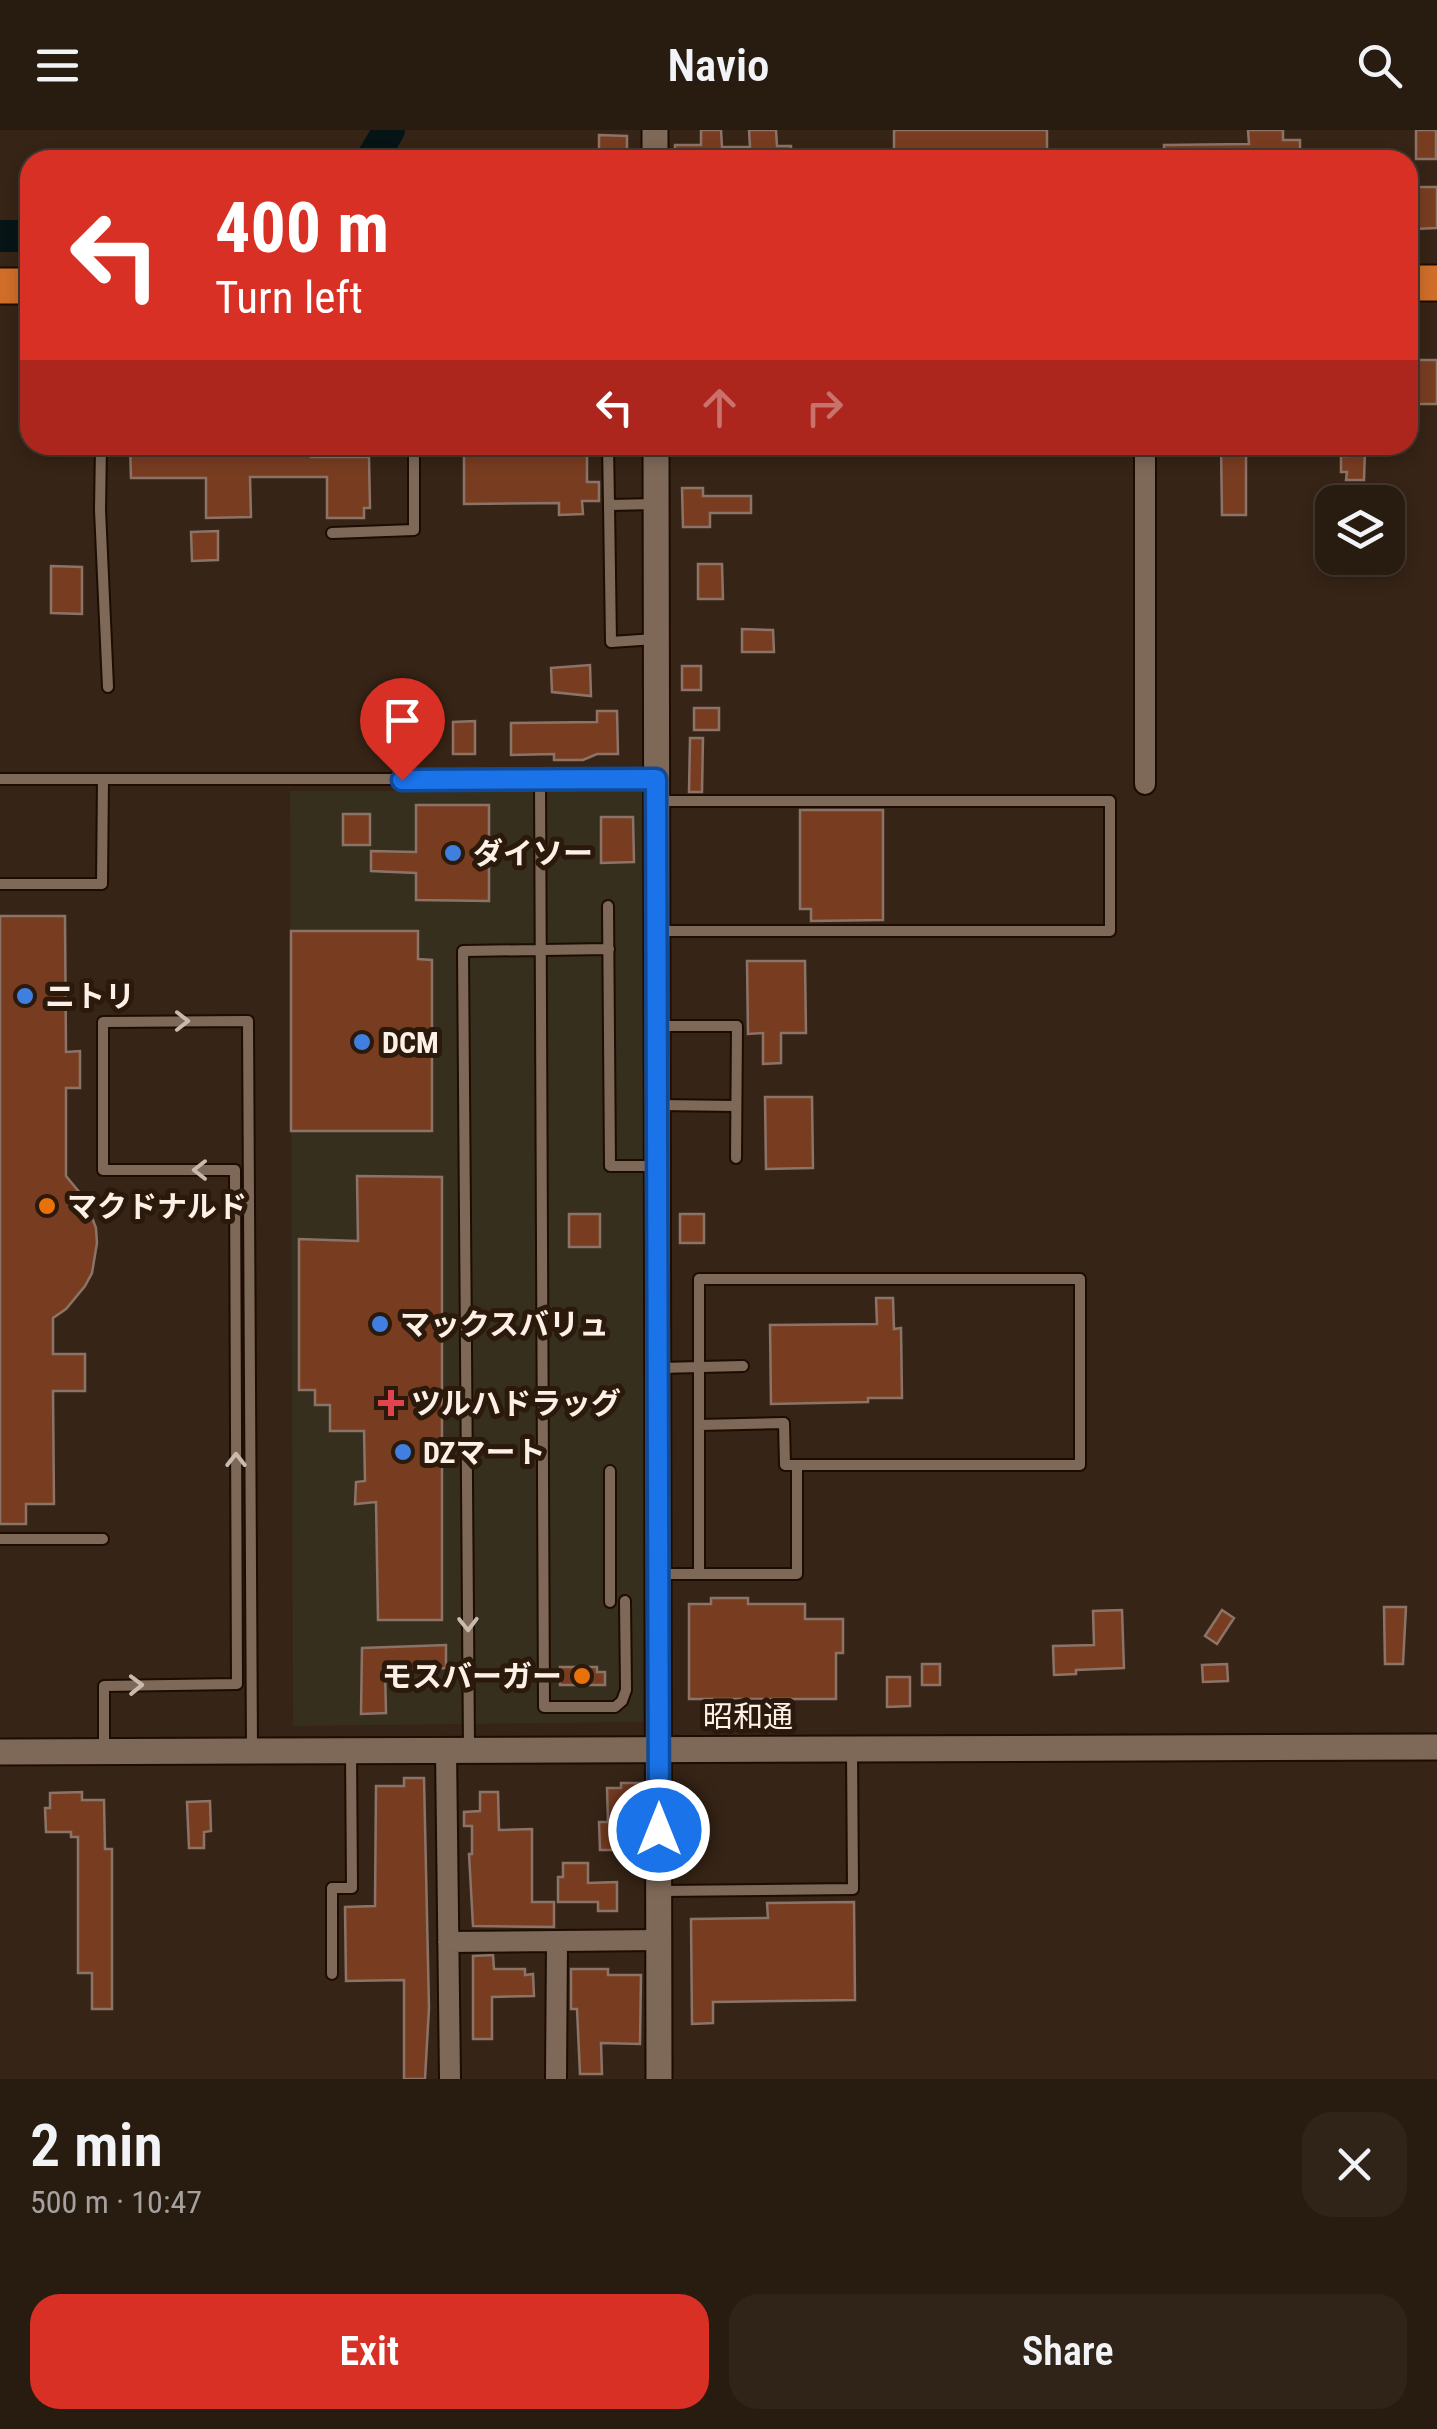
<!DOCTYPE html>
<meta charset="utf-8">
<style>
:root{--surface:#281b10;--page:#302419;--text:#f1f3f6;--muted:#a5a19f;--line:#443930;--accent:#d93025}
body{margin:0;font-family:"Roboto Condensed","Noto Sans JP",sans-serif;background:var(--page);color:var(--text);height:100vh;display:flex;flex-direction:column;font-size:38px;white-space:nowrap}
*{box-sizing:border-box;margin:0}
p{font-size:32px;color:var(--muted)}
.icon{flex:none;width:55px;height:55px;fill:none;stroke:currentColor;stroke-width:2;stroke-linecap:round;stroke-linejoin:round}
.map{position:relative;height:1949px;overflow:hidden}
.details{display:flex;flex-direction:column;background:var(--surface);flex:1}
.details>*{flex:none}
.hud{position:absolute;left:20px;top:20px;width:1398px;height:305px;border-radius:30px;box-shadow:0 5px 15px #0003,0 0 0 2px var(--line);background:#d93025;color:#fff;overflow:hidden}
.controls{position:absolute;left:1315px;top:355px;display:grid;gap:20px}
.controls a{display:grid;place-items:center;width:90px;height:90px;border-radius:20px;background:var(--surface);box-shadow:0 5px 15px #0003,0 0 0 2px var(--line);font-size:50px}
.pin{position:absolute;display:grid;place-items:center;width:85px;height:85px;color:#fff;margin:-102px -42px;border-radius:50% 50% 50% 0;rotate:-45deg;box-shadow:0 0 10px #0007}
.pin .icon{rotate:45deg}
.me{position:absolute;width:110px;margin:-55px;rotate:0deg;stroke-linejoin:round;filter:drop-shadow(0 0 8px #0008)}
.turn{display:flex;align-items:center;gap:35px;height:210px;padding:0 30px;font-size:45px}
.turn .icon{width:130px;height:130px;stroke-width:2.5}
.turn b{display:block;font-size:70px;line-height:85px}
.lanes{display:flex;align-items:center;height:95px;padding:0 30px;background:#0003;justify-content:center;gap:50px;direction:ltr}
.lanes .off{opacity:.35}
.round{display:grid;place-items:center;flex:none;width:105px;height:105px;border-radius:30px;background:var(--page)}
.headline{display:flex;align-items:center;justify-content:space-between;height:170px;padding:0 30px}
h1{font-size:60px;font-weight:600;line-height:75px}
.primary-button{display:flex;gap:20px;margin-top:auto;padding:20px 30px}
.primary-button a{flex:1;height:115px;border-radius:30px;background:var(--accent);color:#fff;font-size:40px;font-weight:600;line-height:115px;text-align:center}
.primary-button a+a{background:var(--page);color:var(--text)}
header{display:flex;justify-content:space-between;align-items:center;height:130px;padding:0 30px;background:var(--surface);font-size:45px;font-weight:600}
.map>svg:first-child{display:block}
.commercial{fill:#362f1e}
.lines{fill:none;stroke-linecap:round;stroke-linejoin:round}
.river{stroke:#071415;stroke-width:32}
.building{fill:#783d21;stroke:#8c7368;stroke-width:2.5}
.service-casing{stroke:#1d0c02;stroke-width:14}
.minor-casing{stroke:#1d0c02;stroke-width:24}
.tertiary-casing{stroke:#1d0c02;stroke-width:29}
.trunk-casing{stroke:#1d0c02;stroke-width:39}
.service{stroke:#7e6959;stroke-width:10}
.minor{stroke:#7e6959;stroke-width:20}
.tertiary{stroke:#7e6959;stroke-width:25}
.trunk{stroke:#cf6d29;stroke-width:35}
.oneway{stroke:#cabaae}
.route-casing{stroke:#114b97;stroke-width:25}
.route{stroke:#1a73e8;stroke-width:18}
.shop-dot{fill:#3f7fe0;stroke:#2b1a0c;stroke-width:4}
.food-dot{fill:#e8710a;stroke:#2b1a0c;stroke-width:4}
.health-dot{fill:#e0444e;stroke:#2b1a0c;stroke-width:4}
.labels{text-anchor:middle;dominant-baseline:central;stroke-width:10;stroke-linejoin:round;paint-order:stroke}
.poi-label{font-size:30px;font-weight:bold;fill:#fdf0e7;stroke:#2b1a0c;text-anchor:start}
.street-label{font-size:30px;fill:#fdf0e7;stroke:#2b1a0c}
</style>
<header><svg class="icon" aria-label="menu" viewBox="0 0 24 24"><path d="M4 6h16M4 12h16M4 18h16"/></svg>Navio<svg class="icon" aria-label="search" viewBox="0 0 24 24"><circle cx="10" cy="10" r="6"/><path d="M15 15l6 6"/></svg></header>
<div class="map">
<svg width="1437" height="1949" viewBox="0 0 1437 1949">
<rect width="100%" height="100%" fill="#362416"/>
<!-- commercial -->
<path class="commercial" d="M290,661H644L643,1592L293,1596Z"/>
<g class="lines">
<!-- river -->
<path class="river" d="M371,30L389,0
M0,106H30"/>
</g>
<!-- building -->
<path class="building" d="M701,0H721L722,17H750L749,0H776L777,16H791V30H675V15H701Z
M894,0H1047V30H894Z
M1248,0H1283V10H1300V30H1164V15L1249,14Z
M1416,0H1436V29H1416Z
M599,5L627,6V30H599Z
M1414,57H1437V98L1415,99Z
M1414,230H1437V274H1409Z
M130,315H311V327H369L370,378H364V388H327V347H250L251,387L206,388V348H131Z
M464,315H587V352H599V371H582L583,384L559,385V373L464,374Z
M1221,315H1246V385H1222Z
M1348,320H1365L1364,350H1346L1347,342H1341V326H1348Z
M682,358H703V366H751V383H710V397H683Z
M218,401V430L192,431L191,402Z
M698,434H722L723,469H698Z
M51,436L82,437V484L51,483Z
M742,499L773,500L774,522H742Z
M590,535L591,566L552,562L551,538Z
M682,536H701V560H682Z
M694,578H719V600H694Z
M597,581H617L618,624H597L583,630H554V624L511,625V593L597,592Z
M391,588H413V621H391Z
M475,591V624H453V592Z
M690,608H703L702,662H689Z
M416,675H489V771L416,770V743L371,741V721L416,722Z
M800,680H883V790L811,791V779H800Z
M343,684H370V715H343Z
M601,687H633L634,732L601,733Z
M0,786H65L66,922L80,921V958H66V1046L85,1069L96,1098L97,1113L92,1143L85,1156L66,1179L53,1188V1224H85V1261H53L54,1374H26V1394H0Z
M291,801H418V829L432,830V1001H291Z
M747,831H805L806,903H781V933L763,934V903L748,904Z
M765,967H812L813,1038L766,1039Z
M357,1046L442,1047V1490H378L376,1372L355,1374L356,1352L365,1351L364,1301H330V1275H315V1260H299V1109L358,1111Z
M569,1084H600V1117H569Z
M680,1084H704V1113H680Z
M876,1168H893L894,1199L901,1198L902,1268H868V1272L771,1274L770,1195L877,1194Z
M711,1468H748V1474H805V1489H843V1523H836V1569H689V1474H711Z
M1384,1477H1406L1403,1534H1385Z
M1122,1480L1124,1538L1076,1540V1544L1054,1545L1053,1516L1094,1515L1093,1481Z
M1222,1480L1234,1488L1217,1514L1205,1506Z
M446,1515V1538L385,1540L386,1583L361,1584L362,1518Z
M922,1534H940V1555H922Z
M1227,1534L1228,1551L1203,1552L1202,1535Z
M560,1537H597V1542H605V1555H560Z
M887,1547H910V1576L887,1577Z
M404,1648H424L429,1878L425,1949H404V1850L346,1851L345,1777L375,1776L376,1656H404Z
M621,1653H642V1677L633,1678V1714H621V1720H600L599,1692H608L607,1658H621Z
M82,1662V1670H104L105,1719H112V1879H92V1843H78V1707H71V1702H46L45,1678H50V1663Z
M480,1662H498L499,1700L532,1699V1772H554V1797L473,1796L469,1724H472V1696H464V1682L480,1681Z
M210,1671L211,1701L204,1702V1718H189L187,1672Z
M563,1733H588V1753L617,1752V1781H598V1772H558V1747H563Z
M854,1772L855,1870L713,1872V1893L692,1894L691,1789L768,1788L767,1773Z
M493,1825L494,1839H525V1845L533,1844L534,1866L492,1867V1909H473V1826Z
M571,1839H608V1845H641L640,1914L601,1913L602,1944H580L577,1879H571Z"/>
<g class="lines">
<defs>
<path id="service" d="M101,315L100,380L108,557
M608,315L609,375
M332,403L414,400V315
M655,509L611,512L609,375L656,374
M0,649H655
M540,649L544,1577H615L622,1571L626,1560L625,1471
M0,754H102L103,649
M608,776L610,1036H658
M658,801H1110V671H658
M658,896H737L736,1028
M658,975L736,976
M659,1238L743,1236
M699,1295L784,1293L785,1335H797
M610,1341V1472
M0,1409H103
M659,1444H797V1335H1080V1149H699V1444
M469,1619L463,821L609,819
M104,1620V1556L237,1554L235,1040H103V892L248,891L252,1621
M660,1761L853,1759L852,1620
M332,1844V1758H352L351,1620"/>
<path id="minor" d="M1145,654V315
M446,1620L450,1949
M448,1812L659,1810
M556,1949L557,1811"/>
<path id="tertiary" d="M655,0V30
M656,315L659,1949
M0,1622L1437,1617"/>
<path id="trunk" d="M1408,153H1437
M0,156H30"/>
</defs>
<!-- service casing -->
<use href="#service" class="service-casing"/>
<!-- minor casing -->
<use href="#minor" class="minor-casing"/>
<!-- tertiary casing -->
<use href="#tertiary" class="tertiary-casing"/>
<!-- trunk casing -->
<use href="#trunk" class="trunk-casing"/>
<!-- service -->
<use href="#service" class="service"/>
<!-- minor -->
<use href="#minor" class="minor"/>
<!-- tertiary -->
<use href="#tertiary" class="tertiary"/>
<!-- trunk -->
<use href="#trunk" class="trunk"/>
</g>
<!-- one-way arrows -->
<defs><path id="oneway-chevron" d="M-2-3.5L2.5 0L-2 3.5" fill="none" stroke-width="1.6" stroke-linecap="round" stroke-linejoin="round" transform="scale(2.5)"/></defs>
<g class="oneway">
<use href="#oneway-chevron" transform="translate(182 891)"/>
<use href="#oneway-chevron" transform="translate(200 1040) rotate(180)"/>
<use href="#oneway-chevron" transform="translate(236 1330) rotate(-90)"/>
<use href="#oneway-chevron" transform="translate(468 1494) rotate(89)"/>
<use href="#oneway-chevron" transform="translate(136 1555) rotate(-1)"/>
</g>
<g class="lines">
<defs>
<path id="route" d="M402,650L656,649L659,1700"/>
</defs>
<!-- route casing -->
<use href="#route" class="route-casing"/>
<!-- route -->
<use href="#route" class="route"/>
</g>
<!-- markers -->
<g class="shop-dot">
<circle cx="453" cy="723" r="10"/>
<circle cx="25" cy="866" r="10"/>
<circle cx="362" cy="912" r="10"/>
<circle cx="380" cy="1194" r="10"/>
<circle cx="403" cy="1322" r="10"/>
</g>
<g class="food-dot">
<circle cx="47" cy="1076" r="10"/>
<circle cx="582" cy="1546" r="10"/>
</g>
<path class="health-dot" d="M386 1258h10v10h10v10h-10v10h-10v-10h-10v-10h10z"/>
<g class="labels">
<!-- poi labels -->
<g class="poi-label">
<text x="473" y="723">ダイソー</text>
<text x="45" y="866">ニトリ</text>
<text x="382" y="912">DCM</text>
<text x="67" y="1076">マクドナルド</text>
<text x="400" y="1194">マックスバリュ</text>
<text x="411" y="1273">ツルハドラッグ</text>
<text x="423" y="1322">DZマート</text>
<text x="562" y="1546" text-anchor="end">モスバーガー</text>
</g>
<!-- street labels -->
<g class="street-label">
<text x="748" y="1586">昭和通</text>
</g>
</g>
</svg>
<div class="controls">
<a><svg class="icon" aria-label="layers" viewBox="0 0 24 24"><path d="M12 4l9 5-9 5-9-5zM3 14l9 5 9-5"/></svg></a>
</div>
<div class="pin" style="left:402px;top:650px;background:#d93025"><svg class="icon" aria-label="arrive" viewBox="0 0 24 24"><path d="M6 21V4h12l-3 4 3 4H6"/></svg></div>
<svg class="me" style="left:659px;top:1700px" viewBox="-20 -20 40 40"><circle r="17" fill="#1a73e8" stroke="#fff" stroke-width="3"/><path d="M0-11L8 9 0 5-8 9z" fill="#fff"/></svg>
<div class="hud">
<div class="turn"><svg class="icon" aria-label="left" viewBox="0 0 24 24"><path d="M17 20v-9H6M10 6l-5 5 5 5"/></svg><div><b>400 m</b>Turn left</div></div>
<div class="lanes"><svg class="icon" aria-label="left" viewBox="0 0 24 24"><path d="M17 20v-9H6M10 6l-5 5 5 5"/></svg><svg class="icon off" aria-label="ahead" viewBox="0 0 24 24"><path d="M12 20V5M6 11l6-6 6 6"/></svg><svg class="icon off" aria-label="right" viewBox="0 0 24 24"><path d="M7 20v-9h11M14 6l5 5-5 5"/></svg></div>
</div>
</div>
<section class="details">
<div class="headline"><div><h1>2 min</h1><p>500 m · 10:47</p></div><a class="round"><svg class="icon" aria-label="close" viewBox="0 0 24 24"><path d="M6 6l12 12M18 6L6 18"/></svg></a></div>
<div class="primary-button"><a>Exit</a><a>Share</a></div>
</section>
